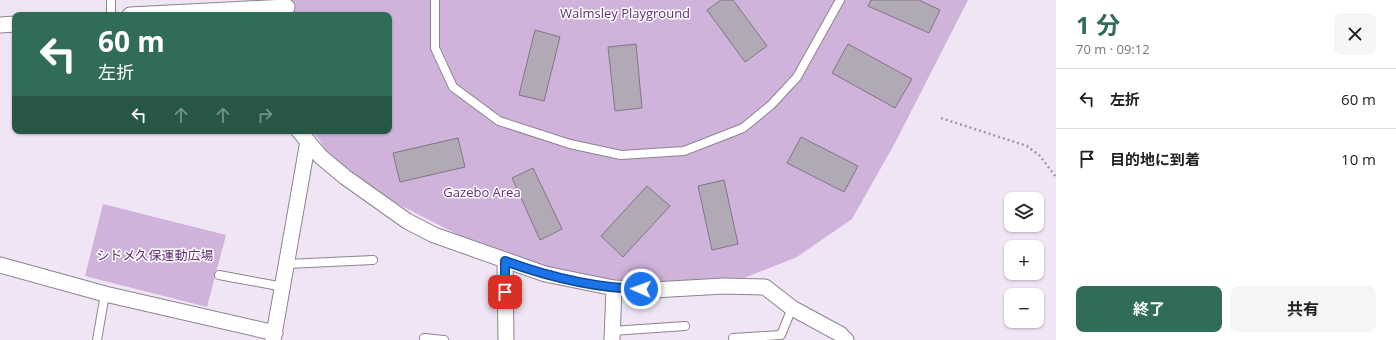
<!DOCTYPE html>
<html lang="ja">
<meta charset="utf-8">
<style>
:root{--surface:#fff;--page:#f6f6f6;--text:#222;--muted:#767676;--line:#e0e0e0;--accent:#316c56}
body{margin:0;font-family:"Open Sans","Noto Sans JP",sans-serif;background:var(--page);color:var(--text);height:100vh;display:flex;flex-direction:column;font-size:15px;white-space:nowrap}
*{box-sizing:border-box;margin:0}
p{font-size:13px;color:var(--muted)}
.icon{flex:none;width:22px;height:22px;fill:none;stroke:currentColor;stroke-width:2;stroke-linecap:round;stroke-linejoin:round}
.map{position:relative;flex:1;overflow:hidden}
.panel{display:flex;flex-direction:column;background:var(--surface);width:340px}
.panel>*{flex:none}
.hud{position:absolute;left:12px;top:12px;width:380px;height:122px;border-radius:8px;box-shadow:0 1px 3px #0004;background:#316c56;color:#fff;overflow:hidden}
.tools{position:absolute;left:1004px;top:192px;display:grid;gap:8px}
.tools a{display:grid;place-items:center;width:40px;height:40px;border-radius:8px;background:var(--surface);box-shadow:0 1px 3px #0004;font-size:20px}
.pin{position:absolute;display:grid;place-items:center;width:34px;height:34px;color:#fff;margin:-17px;border-radius:8px;box-shadow:0 2px 6px #0006}
.me{position:absolute;width:44px;margin:-22px;rotate:272deg;stroke-linejoin:round;filter:drop-shadow(0 0 3px #0008)}
.turn{display:flex;align-items:center;gap:14px;height:84px;padding:0 20px;font-size:18px}
.turn .icon{width:52px;height:52px;stroke-width:2.5}
.turn b{display:block;font-size:28px;line-height:34px}
.lanes{display:flex;align-items:center;height:38px;padding:0 20px;background:#0003;justify-content:center;gap:20px;direction:ltr}
.lanes .off{opacity:.35}
.round{display:grid;place-items:center;flex:none;width:42px;height:42px;border-radius:8px;background:var(--page)}
.overview{display:flex;align-items:center;justify-content:space-between;height:68px;padding:0 20px}
h1{font-size:24px;font-weight:700;line-height:30px;color:var(--accent)}
.button{display:flex;gap:8px;margin-top:auto;padding:8px 20px}
.button a{flex:1;height:46px;border-radius:8px;background:var(--accent);color:#fff;font-size:16px;font-weight:700;line-height:46px;text-align:center}
.button a+a{background:var(--page);color:var(--text)}
ul{padding:0;list-style:none}
li{display:flex;align-items:center;gap:12px;height:60px;padding:0 20px;border-top:1px solid var(--line)}
li div{flex:1}
li b{display:block;font-size:15px}
li em{font-style:normal}
main{display:flex;flex:1;min-height:0}
.map>svg:first-child{display:block}
.green{fill:#cfb3da}
.building{fill:#b2a9b6;stroke:#807784}
.lines{fill:none;stroke-linecap:round;stroke-linejoin:round}
.lane-casing{stroke:#8d8391;stroke-width:10}
.street-casing{stroke:#8d8391;stroke-width:17}
.path{stroke:#a098a4;stroke-width:2.5;stroke-dasharray:2 3;stroke-linecap:butt}
.lane{stroke:#fff;stroke-width:8}
.street{stroke:#fff;stroke-width:15}
.route-casing{stroke:#114b97;stroke-width:10}
.route{stroke:#1a73e8;stroke-width:7}
.labels{text-anchor:middle;dominant-baseline:central;stroke-width:3;stroke-linejoin:round;paint-order:stroke}
.park-label{font-size:13px;fill:#622d75;stroke:#fff}
</style>
<main>
<div class="map">
<svg width="1056" height="340" viewBox="0 0 1056 340">
<rect width="100%" height="100%" fill="#efe5f4"/>
<!-- green -->
<path class="green" d="M287,0H968L895,143L852,219L797,257L724,286L673,289L523,268L345,177L313,131H389V15H286Z
M103,204L226,235L207,307L85,276Z"/>
<!-- building -->
<path class="building" d="M721,0H733L767,46L745,62L707,10Z
M871,0H919L940,10L929,33L868,6Z
M535,30L560,37L544,101L519,95Z
M636,44L642,108L615,111L608,47Z
M848,44L912,79L895,108L832,73Z
M801,137L858,166L844,192L787,163Z
M458,138L465,167L400,182L393,153Z
M533,168L562,229L540,240L512,178Z
M724,180L738,244L712,250L698,186Z
M647,186L670,206L623,257L601,236Z"/>
<g class="lines">
<defs>
<path id="lane" d="M435,0V48L453,87L499,121L570,144L621,155L684,151L743,128L771,105L797,77L840,0
M111,15V0
M287,264L373,260
M219,275L284,287
M612,331L685,326
M424,338L444,340
M733,338L781,335L792,308
M97,340L105,294"/>
<path id="street" d="M130,15L287,7
M0,25L15,24
M299,131L321,157L345,177L407,221L434,235L545,274L614,288L653,290L724,286L765,287L792,308L840,334L846,340
M505,261L506,340
M0,265L105,294L275,333
M273,340L308,141
M612,340L614,288"/>
</defs>
<!-- lane casing -->
<use href="#lane" class="lane-casing"/>
<!-- street casing -->
<use href="#street" class="street-casing"/>
<!-- path -->
<path class="path" d="M941,118L1027,146L1040,156L1056,177"/>
<!-- lane -->
<use href="#lane" class="lane"/>
<!-- street -->
<use href="#street" class="street"/>
</g>
<g class="lines">
<defs>
<path id="route" d="M505,292V261C549,277 595,288 641,289"/>
</defs>
<!-- route casing -->
<use href="#route" class="route-casing"/>
<!-- route -->
<use href="#route" class="route"/>
</g>
<g class="labels">
<!-- park labels -->
<g class="park-label">
<text x="625" y="13">Walmsley Playground</text>
<text x="482" y="192">Gazebo Area</text>
<text x="155" y="255">シドメ久保運動広場</text>
</g>
</g>
</svg>
<div class="tools">
<a><svg class="icon" aria-label="layers" viewBox="0 0 24 24"><path d="M12 4l9 5-9 5-9-5zM3 14l9 5 9-5"/></svg></a>
<a>+</a>
<a>−</a>
</div>
<div class="pin" style="left:505px;top:292px;background:#d93025"><svg class="icon" aria-label="arrive" viewBox="0 0 24 24"><path d="M6 21V4h12l-3 4 3 4H6"/></svg></div>
<svg class="me" style="left:641px;top:289px" viewBox="-20 -20 40 40"><circle r="17" fill="#1a73e8" stroke="#fff" stroke-width="3"/><path d="M0-11L8 9 0 5-8 9z" fill="#fff"/></svg>
<div class="hud">
<div class="turn"><svg class="icon" aria-label="left" viewBox="0 0 24 24"><path d="M17 20v-9H6M10 6l-5 5 5 5"/></svg><div><b>60 m</b>左折</div></div>
<div class="lanes"><svg class="icon" aria-label="left" viewBox="0 0 24 24"><path d="M17 20v-9H6M10 6l-5 5 5 5"/></svg><svg class="icon off" aria-label="ahead" viewBox="0 0 24 24"><path d="M12 20V5M6 11l6-6 6 6"/></svg><svg class="icon off" aria-label="ahead" viewBox="0 0 24 24"><path d="M12 20V5M6 11l6-6 6 6"/></svg><svg class="icon off" aria-label="right" viewBox="0 0 24 24"><path d="M7 20v-9h11M14 6l5 5-5 5"/></svg></div>
</div>
</div>
<section class="panel">
<div class="overview"><div><h1>1 分</h1><p>70 m · 09:12</p></div><a class="round"><svg class="icon" aria-label="close" viewBox="0 0 24 24"><path d="M6 6l12 12M18 6L6 18"/></svg></a></div>
<ul>
<li><svg class="icon" aria-label="left" viewBox="0 0 24 24"><path d="M17 20v-9H6M10 6l-5 5 5 5"/></svg><div><b>左折</b></div><em>60 m</em></li>
<li><svg class="icon" aria-label="arrive" viewBox="0 0 24 24"><path d="M6 21V4h12l-3 4 3 4H6"/></svg><div><b>目的地に到着</b></div><em>10 m</em></li>
</ul>
<div class="button"><a>終了</a><a>共有</a></div>
</section>
</main>
